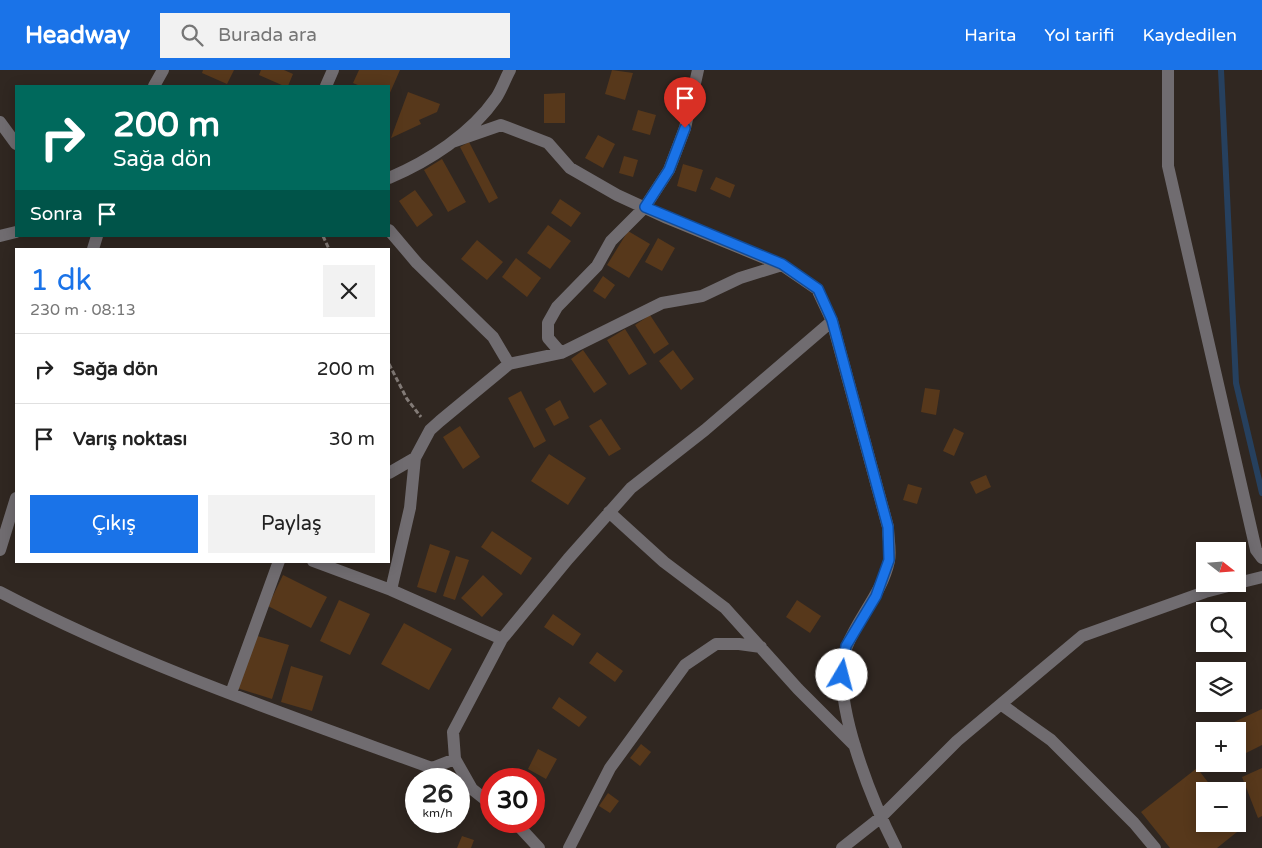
<!DOCTYPE html>
<html lang="tr">
<meta charset="utf-8">
<style>
:root{--surface:#fff;--page:#f2f2f2;--text:#222;--muted:#767676;--line:#e0e0e0;--accent:#1a73e8}
body{margin:0;font-family:"Varela Round",sans-serif;background:var(--page);color:var(--text);height:100vh;display:flex;flex-direction:column;font-size:19px;white-space:nowrap}
*{box-sizing:border-box;margin:0}
p{font-size:16px;color:var(--muted)}
.icon{flex:none;width:28px;height:28px;fill:none;stroke:currentColor;stroke-width:2;stroke-linecap:round;stroke-linejoin:round}
.map{position:relative;flex:1;overflow:hidden}
.details{position:absolute;left:15px;top:178px;width:375px;height:315px;display:flex;flex-direction:column;background:var(--surface);border-radius:0px;box-shadow:0 2px 12px #0003}
.details>*{flex:none}
.banner{position:absolute;left:15px;top:15px;width:375px;height:152px;border-radius:0px;box-shadow:0 2px 12px #0003;background:#00695c;color:#fff;overflow:hidden}
.needle{width:32px;rotate:107deg}
.controls{position:absolute;left:1196px;top:472px;display:grid;gap:10px}
.controls a{display:grid;place-items:center;width:50px;height:50px;border-radius:0px;background:var(--surface);box-shadow:0 2px 12px #0003;font-size:25px}
.speed{position:absolute;left:405px;top:698px;display:flex;gap:10px;font-size:25px;font-weight:700;text-align:center}
.speed>*{display:grid;place-content:center;width:65px;height:65px;border-radius:50%;background:var(--surface);box-shadow:0 2px 12px #0003;line-height:1}
.speed small{font-size:12px;font-weight:400}
.speed .limit{border:8px solid #d22;background:#fff;color:#111}
.pin{position:absolute;display:grid;place-items:center;width:42px;height:42px;color:#fff;margin:-51px -21px;border-radius:50% 50% 50% 0;rotate:-45deg;box-shadow:0 0 5px #0007}
.pin .icon{rotate:45deg}
.me{position:absolute;width:55px;margin:-28px;rotate:8deg;stroke-linejoin:round;filter:drop-shadow(0 0 4px #0008)}
.turn{display:flex;align-items:center;gap:18px;height:105px;padding:0 15px;font-size:22px}
.turn .icon{width:65px;height:65px;stroke-width:2.5}
.turn b{display:block;font-size:35px;line-height:42px}
.then{display:flex;align-items:center;height:48px;padding:0 15px;background:#0003;gap:10px;font-size:19px}
.round{display:grid;place-items:center;flex:none;width:52px;height:52px;border-radius:0px;background:var(--page)}
.head{display:flex;align-items:center;justify-content:space-between;height:85px;padding:0 15px}
h1{font-size:30px;font-weight:600;line-height:38px;color:var(--accent)}
.button{display:flex;gap:10px;margin-top:auto;padding:10px 15px}
.button a{flex:1;height:58px;border-radius:0px;background:var(--accent);color:#fff;font-size:20px;font-weight:600;line-height:58px;text-align:center}
.button a+a{background:var(--page);color:var(--text)}
ul{padding:0;list-style:none}
li{display:flex;align-items:center;gap:15px;height:70px;padding:0 15px;border-top:1px solid var(--line)}
li div{flex:1}
li b{display:block;font-size:19px}
li em{font-style:normal}
header{display:flex;align-items:center;gap:30px;box-sizing:border-box;height:70px;padding:0 25px;background:var(--accent);color:#fff}
header strong{font-size:24px}
nav{display:flex;gap:28px;margin-inline-start:auto;font-size:18px}
.search{width:350px;height:45px;background:var(--page);display:flex;align-items:center;gap:12px;box-sizing:border-box;padding:0 18px;border-radius:0px;color:var(--muted);font-size:19px}
.map>svg:first-child{display:block}
.lines{fill:none;stroke-linecap:round;stroke-linejoin:round}
.stream{stroke:#26405e;stroke-width:6}
.building{fill:#57381b}
.path{stroke:#837b77;stroke-width:3;stroke-dasharray:5 2.5;stroke-linecap:butt}
.minor{stroke:#706c70;stroke-width:12}
.route-casing{stroke:#114b97;stroke-width:12}
.route{stroke:#1a73e8;stroke-width:9}
</style>
<header>
<strong>Headway</strong>
<div class="search"><svg class="icon" aria-label="search" viewBox="0 0 24 24"><circle cx="10" cy="10" r="6"/><path d="M15 15l6 6"/></svg>Burada ara</div>
<nav><a>Harita</a><a>Yol tarifi</a><a>Kaydedilen</a></nav>
</header>
<div class="map">
<svg width="1262" height="778" viewBox="0 0 1262 778">
<rect width="100%" height="100%" fill="#302721"/>
<g class="lines">
<!-- stream -->
<path class="stream" d="M1221,0L1236,313L1262,423"/>
</g>
<!-- building -->
<path class="building" d="M203,0H234L227,14L202,3Z
M261,0H284L293,4L288,16H284L259,5Z
M359,0H400L389,25V16H360L353,13Z
M612,0L633,3L625,30L605,24Z
M408,22L440,34L437,42L419,50L421,54L391,68Z
M565,23V53H544V24Z
M638,40L656,45L650,65L632,60Z
M598,65L615,74L603,98L585,88Z
M469,72L498,128L489,133L460,77Z
M624,86L638,90L633,107L619,103Z
M442,89L466,132L448,142L424,100Z
M683,94L703,100L696,122L677,116Z
M716,107L735,115L730,128L710,119Z
M415,120L433,145L417,157L399,131Z
M560,129L581,143L571,157L551,143Z
M548,155L571,171L550,199L527,183Z
M628,161L650,174L629,208L607,195Z
M658,168L675,178L662,201L645,192Z
M477,170L503,192L487,210L461,189Z
M516,188L541,208L527,227L502,207Z
M603,206L615,215L605,229L593,221Z
M650,245L669,274L654,284L635,255Z
M625,259L647,294L629,305L607,270Z
M583,280L607,314L594,323L571,289Z
M673,280L694,309L681,320L659,291Z
M925,318L940,320L936,345L921,342Z
M521,321L546,371L534,378L508,328Z
M560,330L569,348L554,356L545,339Z
M601,349L621,379L609,386L589,356Z
M460,356L480,387L463,399L443,367Z
M954,358L964,363L954,386L943,381Z
M549,384L586,408L568,435L531,411Z
M986,405L991,417L976,424L970,412Z
M908,414L922,418L917,434L903,430Z
M492,461L532,488L521,505L481,477Z
M430,474L450,481L436,523L417,517Z
M456,486L469,490L455,530L443,526Z
M283,505L327,527L311,558L268,536Z
M483,505L503,524L482,547L461,528Z
M339,530L370,544L350,585L320,571Z
M797,530L821,546L810,563L786,547Z
M553,544L581,564L573,576L544,557Z
M404,553L452,579L429,620L381,594Z
M254,565L289,575L272,629L237,618Z
M597,582L623,601L615,612L589,593Z
M291,596L323,606L312,641L281,632Z
M559,627L587,647L579,657L552,638Z
M1262,639V675L1238,687V661H1220L1219,659Z
M641,674L651,682L640,696L630,688Z
M538,679L557,689L546,709L528,699Z
M1197,698L1211,716L1205,721V754H1231L1237,762L1217,778H1170L1141,742Z
M1262,698V746L1258,748L1242,707Z
M608,723L619,731L610,743L599,736Z
M462,766L474,770L471,778H457Z"/>
<g class="lines">
<!-- path -->
<path class="path" d="M323,166L329,179
M389,294L407,329L421,347"/>
<!-- minor -->
<path class="minor" d="M1168,0V96L1256,480L1262,488
M154,16L163,0
M326,16L333,0
M0,52L16,74
M452,72L501,55L548,73L570,98L617,125L667,148L782,195L817,219L832,251L888,457C888,467 891,480 889,491C882,523 859,546 847,576C827,624 873,733 896,778
M389,108C429,91 471,64 496,28C502,19 505,9 510,0
M389,160L417,193L493,267L509,294
M0,166L16,162
M93,179L97,166
M561,283L548,268V253L557,237L597,196L611,171L645,137L669,100L685,58L698,0
M389,403L415,388
M609,442L664,492L725,538L798,619L855,676
M0,480L16,428
M313,491L391,520L502,569
M1238,513L1262,507
M391,520L410,438L415,388L430,360L440,351L509,294L561,283L662,233L702,226L740,208L782,195
M0,522C137,594 287,645 432,698L455,689
M231,623L279,491
M1002,635L1051,670L1134,753L1155,778
M491,734L472,719L455,689L453,662L502,569L568,489L631,418L705,360L832,251
M514,751L539,778
M569,778L610,698L685,595L716,574H739L761,577
M842,778L880,748L957,671L1082,566L1205,522L1236,514"/>
</g>
<g class="lines">
<defs>
<path id="route" d="M685,58L669,100L645,137L782,194L818,219L832,250L888,457L889,490L876,526L846,576L842,605"/>
</defs>
<!-- route casing -->
<use href="#route" class="route-casing"/>
<!-- route -->
<use href="#route" class="route"/>
</g>
</svg>
<div class="controls">
<a><svg class="needle" viewBox="-14 -14 28 28"><path d="M0-13l5 13h-10z" fill="#e53935"/><path d="M0 13l5-13h-10z" fill="#767676"/></svg></a>
<a><svg class="icon" aria-label="search" viewBox="0 0 24 24"><circle cx="10" cy="10" r="6"/><path d="M15 15l6 6"/></svg></a>
<a><svg class="icon" aria-label="layers" viewBox="0 0 24 24"><path d="M12 4l9 5-9 5-9-5zM3 14l9 5 9-5"/></svg></a>
<a>+</a>
<a>−</a>
</div>
<div class="speed"><div>26<small>km/h</small></div><div class="limit">30</div></div>
<div class="pin" style="left:685px;top:58px;background:#d93025"><svg class="icon" aria-label="arrive" viewBox="0 0 24 24"><path d="M6 21V4h12l-3 4 3 4H6"/></svg></div>
<svg class="me" style="left:842px;top:605px" viewBox="-20 -20 40 40"><circle r="19" fill="#fff"/><path d="M0-13L10 11 0 6-10 11z" fill="#1a73e8"/></svg>
<div class="banner">
<div class="turn"><svg class="icon" aria-label="right" viewBox="0 0 24 24"><path d="M7 20v-9h11M14 6l5 5-5 5"/></svg><div><b>200 m</b>Sağa dön</div></div>
<div class="then">Sonra<svg class="icon" aria-label="arrive" viewBox="0 0 24 24"><path d="M6 21V4h12l-3 4 3 4H6"/></svg></div>
</div>
<section class="details">
<div class="head"><div><h1>1 dk</h1><p>230 m · 08:13</p></div><a class="round"><svg class="icon" aria-label="close" viewBox="0 0 24 24"><path d="M6 6l12 12M18 6L6 18"/></svg></a></div>
<ul>
<li><svg class="icon" aria-label="right" viewBox="0 0 24 24"><path d="M7 20v-9h11M14 6l5 5-5 5"/></svg><div><b>Sağa dön</b></div><em>200 m</em></li>
<li><svg class="icon" aria-label="arrive" viewBox="0 0 24 24"><path d="M6 21V4h12l-3 4 3 4H6"/></svg><div><b>Varış noktası</b></div><em>30 m</em></li>
</ul>
<div class="button"><a>Çıkış</a><a>Paylaş</a></div>
</section>
</div>
